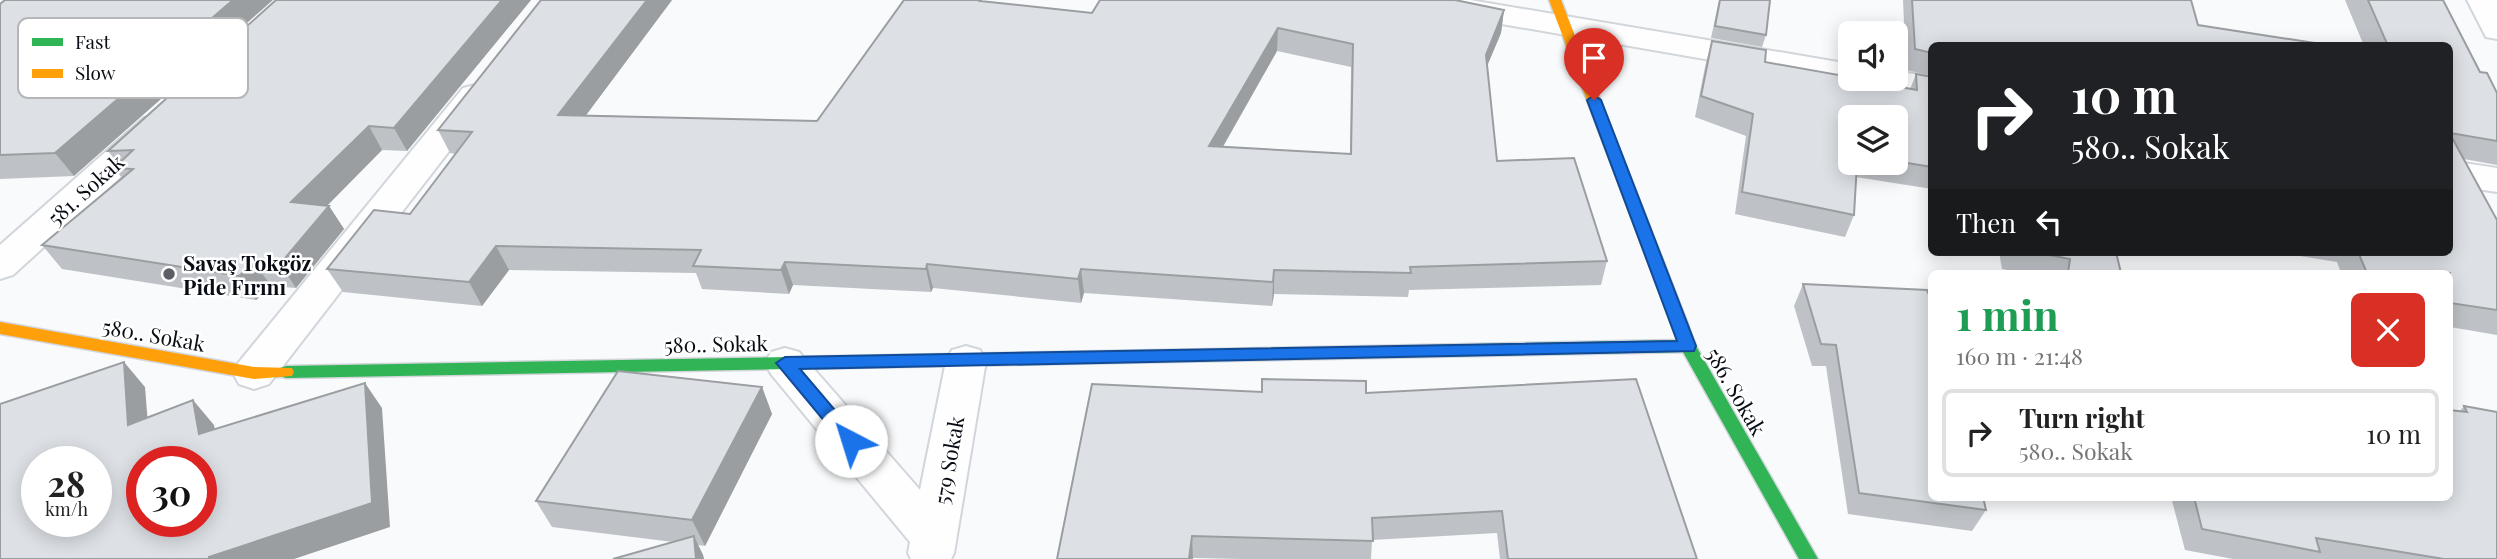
<!DOCTYPE html>
<meta charset="utf-8">
<style>
:root{--surface:#fff;--page:#f6f6f6;--text:#222;--muted:#767676;--line:#e0e0e0}
body{margin:0;font-family:"Playfair Display",serif;background:var(--page);color:var(--text);height:100vh;display:flex;flex-direction:column;font-size:26px;white-space:nowrap}
*{box-sizing:border-box;margin:0}
p{font-size:23px;color:var(--muted)}
.icon{flex:none;width:38px;height:38px;fill:none;stroke:currentColor;stroke-width:2;stroke-linecap:round;stroke-linejoin:round}
.map{position:relative;flex:1;overflow:hidden}
.side{position:absolute;left:1928px;top:270px;width:525px;height:231px;display:flex;flex-direction:column;background:var(--surface);border-radius:10px;box-shadow:0 4px 18px #0003}
.side>*{flex:none}
.banner{position:absolute;left:1928px;top:42px;width:525px;height:214px;border-radius:10px;box-shadow:0 4px 18px #0003;background:#202124;color:#fff;overflow:hidden}
.fabs{position:absolute;left:1838px;top:21px;display:grid;gap:14px}
.fabs a{display:grid;place-items:center;width:70px;height:70px;border-radius:10px;background:var(--surface);box-shadow:0 4px 18px #0003;font-size:35px}
.speed{position:absolute;left:21px;top:446px;display:flex;gap:14px;font-size:35px;font-weight:700;text-align:center}
.speed>*{display:grid;place-content:center;width:91px;height:91px;border-radius:50%;background:var(--surface);box-shadow:0 4px 18px #0003;line-height:1}
.speed small{font-size:18px;font-weight:400}
.speed .limit{border:10px solid #d22;background:#fff;color:#111}
.pin{position:absolute;display:grid;place-items:center;width:60px;height:60px;color:#fff;margin:-72px -30px;border-radius:50% 50% 50% 0;rotate:-45deg;box-shadow:0 0 7px #0007}
.pin .icon{rotate:45deg}
.me{position:absolute;width:77px;margin:-38px;rotate:320deg;stroke-linejoin:round;filter:drop-shadow(0 0 5px #0008)}
.turn{display:flex;align-items:center;gap:24px;height:147px;padding:0 28px;font-size:32px}
.turn .icon{width:91px;height:91px;stroke-width:2.5}
.turn b{display:block;font-size:49px;line-height:60px}
.then{display:flex;align-items:center;height:66px;padding:0 28px;background:#0003;gap:14px;font-size:26px}
.round{display:grid;place-items:center;flex:none;width:74px;height:74px;border-radius:10px;background:var(--page)}
.head{display:flex;align-items:center;justify-content:space-between;height:119px;padding:0 28px}
h1{font-size:42px;font-weight:700;line-height:52px;color:#1e9e55}
ul{padding:0;list-style:none}
li{display:flex;align-items:center;gap:21px;height:88px;margin:0 14px 10px;padding:0 14px;border:4px solid var(--line);border-radius:10px}
li div{flex:1}
li b{display:block;font-size:26px}
li em{font-style:normal}
.map>svg:first-child{display:block}
.lines{fill:none;stroke-linecap:round;stroke-linejoin:round}
.street-casing{stroke:#d2d6db;stroke-width:4}
.fast-casing{stroke:#d2d6db;stroke-width:3}
.slow-casing{stroke:#d2d6db;stroke-width:3}
.street{fill:#fefeff;fill-rule:evenodd}
.fast{fill:#30b455;fill-rule:evenodd}
.slow{fill:#ff9f0a;fill-rule:evenodd}
.wall{fill:#bec2c6;fill-rule:evenodd}
.shaded-wall{fill:#9b9ea1}
.building{fill:#dde1e6;stroke:#9b9ea1;stroke-width:2;fill-rule:evenodd}
.route{fill:#1a73e8;stroke:#114b97;stroke-width:2}
.poi-dot{fill:#5c5f65;stroke:#fff;stroke-width:2.5}
.labels{text-anchor:middle;dominant-baseline:central;stroke-width:5;stroke-linejoin:round;paint-order:stroke}
.street-label{font-size:21px;fill:#080c14;stroke:#fff}
.poi-label{font-size:21px;font-weight:bold;fill:#080c14;stroke:#fff;text-anchor:start}
.key{fill:#fff;stroke:#b5b6b8;stroke-width:2}
.key-label{font-size:19px;fill:#080c14}
</style>
<div class="map">
<svg width="2497" height="559" viewBox="0 0 2497 559">
<rect width="100%" height="100%" fill="#f8fafc"/>
<g class="lines">
<defs>
<path id="street" d="M1400,0H1470L1850,64V79H1863L1850,84L1415,9L1404,7Z
M2467,0H2497V39L2486,37Z
M1895,71L1932,77V97L1868,86L1864,79H1895Z
M475,85L487,88L492,95L487,102L269,384L254,389L239,384L233,373L239,362L463,88Z
M156,115L168,118L173,126L168,134L13,275L0,279V245L144,118Z
M2450,161L2497,168V192L2450,185Z
M966,346L980,350L986,361L954,553L951,559H911L908,553L910,542L771,374L765,363L771,352L785,348L799,352L920,490L946,361L952,350Z"/>
<path id="fast" d="M1681,321L1687,323L1696,346L1818,559H1799L1683,352L1424,357L1418,355L1416,351L1418,347L1424,345L1678,340L1673,327L1675,323Z
M953,354L959,356L961,360L959,364L953,366L286,378L280,376L278,372L280,368L286,366Z"/>
<path id="slow" d="M1549,0H1561L1689,327L1687,331H1675L1673,327Z
M0,322L254,367L292,368L294,372L292,376L254,379L0,334Z
M1424,345L1430,347L1432,351L1430,355L1424,357L953,366L947,364L945,360L947,356L953,354Z"/>
</defs>
<!-- street casing -->
<use href="#street" class="street-casing"/>
<!-- fast casing -->
<use href="#fast" class="fast-casing"/>
<!-- slow casing -->
<use href="#slow" class="slow-casing"/>
<!-- street -->
<use href="#street" class="street"/>
<!-- fast -->
<use href="#fast" class="fast"/>
<!-- slow -->
<use href="#slow" class="slow"/>
</g>
<!-- wall -->
<path class="wall" d="M276,0H531L407,151L382,150L327,206H329L344,229L296,288L271,286L256,300L62,269L42,245L122,178L114,168L118,164L108,151Z
M672,0L586,115L817,121L990,2L1092,13L1504,10L1501,33L1487,66L1497,161L1607,261L1601,285L1409,290L1408,297L1274,294L1272,306L1084,293L1081,303L933,288L931,292L793,285L789,294L702,289L696,273L509,270L482,306L343,292L327,269L410,214L456,154L450,153L438,130ZM1277,51L1351,67L1350,154L1223,147Z
M1719,0H1770L1766,35L1762,47L1711,38Z
M1903,0H2191L2198,25L1932,46V76L1906,70Z
M2345,0H2443L2480,72L2497,93V165L2464,159L2497,220V335L2450,327V273H2341L2337,262L2275,252H2450V46H2364Z
M0,4L74,176L0,179Z
M1712,41L1765,62L1910,89L1916,74L1932,77V189L1856,177L1854,215L1845,237L1735,214L1746,136L1695,117L1706,62ZM1895,117V163H1850Z
M1999,252H2116L2121,273H2020L2002,269Z
M1803,284L1928,293L1986,510L1972,531L1848,514L1826,366H1812L1794,306Z
M762,387L772,414L705,546L698,545L703,555L704,559H613L673,542L552,527L536,501Z
M1262,392L1366,393L1697,559H1500L1497,533L1372,540L1371,559H1241L1193,558V559H1057Z
M2464,406L2497,412V559H2233L2185,550L2171,497H2450L2460,411Z"/>
<!-- shaded-wall -->
<path class="shaded-wall" d="M233,0H273L74,176L55,153Z
M502,0H531L407,151L394,128Z
M647,0H672L569,138L558,115Z
M1504,10L1501,33L1482,78L1486,55Z
M1278,28L1277,51L1210,169L1209,146Z
M369,126L382,150L307,226L291,202Z
M329,206L344,229L296,288L280,264Z
M496,246L509,270L482,306L469,282Z
M254,262L271,286L256,300L239,276Z
M785,262L793,285L789,294L781,270Z
M927,264L933,288L931,292L926,269Z
M1081,269L1084,293L1081,303L1078,279Z
M1274,270V294L1272,306L1273,282Z
M124,362L145,387L150,450L128,425Z
M365,383L382,408L390,527L294,559H209V557Z
M762,387L772,414L705,546L692,520Z
M193,400L214,425L220,458L199,434Z
M694,536L703,555L704,559H696Z
M1192,536L1193,559H1189Z"/>
<!-- building -->
<path class="building" d="M5,0H233L55,153L0,155V4Z
M276,0H502L394,128L369,126L291,202L329,206L280,264L254,262L239,276L42,245L133,169L114,168L133,150L108,151Z
M541,0H647L558,115L817,121L904,0H981L980,1L1092,13L1100,0H1455L1504,10L1486,55L1497,161L1574,158L1607,261L1410,267L1411,273L1274,270L1273,282L1081,269L1078,279L927,264L926,269L785,262L781,270L693,266L701,250L496,246L469,282L327,269L374,210L410,214L472,132L438,130ZM1278,28L1353,44L1351,154L1209,146Z
M1720,0H1770L1766,35L1715,26Z
M1912,0H2191L2198,25L2334,46H1932V53L1915,49Z
M2368,0H2443L2480,72L2487,73L2497,93V141L2450,133V46H2388Z
M1712,41L1766,50L1765,62L1850,77V79H1857L1917,90L1916,74L1932,77V167L1895,161V117H1850V163H1857L1854,215L1742,192L1753,114L1701,96Z
M2450,134L2497,220V310L2450,303V273H2367L2358,252H2450Z
M2034,252H2116L2121,273H2068L2070,259Z
M1803,284L1927,290L1928,293L1932,294V497H1983L1986,510L1859,493L1836,345L1821,344Z
M124,362L128,425L193,400L199,434L365,383L372,503L209,557V559H0V404ZM37,462H96V522H37ZM142,462H201V522H142Z
M618,371L762,387L692,520L536,501Z
M1262,379L1366,381V393L1636,379L1697,559H1508L1502,511L1372,518L1373,541L1192,536L1189,559H1057L1092,384L1262,392Z
M2464,406L2497,412V559H2444L2316,538L2320,552L2202,529L2194,497H2450V410L2467,412Z
M694,536L696,559H613Z"/>
<!-- route -->
<path class="route" d="M1594,95L1601,100L1696,346L1694,351L800,369L857,436L860,441L857,446H845L776,363L785,357L1677,341L1587,100Z"/>
<!-- markers -->
<circle class="poi-dot" cx="169" cy="274" r="7"/>
<g class="labels">
<!-- street labels -->
<g class="street-label">
<text transform="translate(85 189) rotate(-42)">581. Sokak</text>
<text transform="translate(154 334) rotate(10)">580.. Sokak</text>
<text transform="translate(716 343) rotate(-1)">580.. Sokak</text>
<text transform="translate(1737 391) rotate(60)">586. Sokak</text>
<text transform="translate(948 460) rotate(-80)">579 Sokak</text>
</g>
<!-- poi labels -->
<g class="poi-label">
<text x="183" y="262">Savaş Tokgöz<tspan x="183" dy="24">Pide Fırını</tspan></text>
</g>
</g>
<!-- legend -->
<rect x="18" y="18" width="230" height="80" rx="10" class="key"/>
<rect x="32" y="38" width="31" height="8" fill="#30b455"/>
<rect x="32" y="69" width="31" height="9" fill="#ff9f0a"/>
<g class="key-label">
<text x="75" y="49">Fast</text>
<text x="75" y="80">Slow</text>
</g>
</svg>
<div class="fabs">
<a><svg class="icon" aria-label="sound" viewBox="0 0 24 24"><path d="M4 9h4l5-4v14l-5-4H4zM17 9q2 3 0 6"/></svg></a>
<a><svg class="icon" aria-label="layers" viewBox="0 0 24 24"><path d="M12 4l9 5-9 5-9-5zM3 14l9 5 9-5"/></svg></a>
</div>
<div class="speed"><div>28<small>km/h</small></div><div class="limit">30</div></div>
<div class="pin" style="left:1594px;top:100px;background:#d93025"><svg class="icon" aria-label="arrive" viewBox="0 0 24 24"><path d="M6 21V4h12l-3 4 3 4H6"/></svg></div>
<svg class="me" style="left:851px;top:441px" viewBox="-20 -20 40 40"><circle r="19" fill="#fff"/><path d="M0-13L10 11 0 6-10 11z" fill="#1a73e8"/></svg>
<div class="banner">
<div class="turn"><svg class="icon" aria-label="right" viewBox="0 0 24 24"><path d="M7 20v-9h11M14 6l5 5-5 5"/></svg><div><b>10 m</b>580.. Sokak</div></div>
<div class="then">Then<svg class="icon" aria-label="left" viewBox="0 0 24 24"><path d="M17 20v-9H6M10 6l-5 5 5 5"/></svg></div>
</div>
<section class="side">
<div class="head"><div><h1>1 min</h1><p>160 m · 21:48</p></div><a class="round" style="background:#d93025;color:#fff"><svg class="icon" aria-label="close" viewBox="0 0 24 24"><path d="M6 6l12 12M18 6L6 18"/></svg></a></div>
<ul>
<li><svg class="icon" aria-label="right" viewBox="0 0 24 24"><path d="M7 20v-9h11M14 6l5 5-5 5"/></svg><div><b>Turn right</b><p>580.. Sokak</p></div><em>10 m</em></li>
</ul>
</section>
</div>
